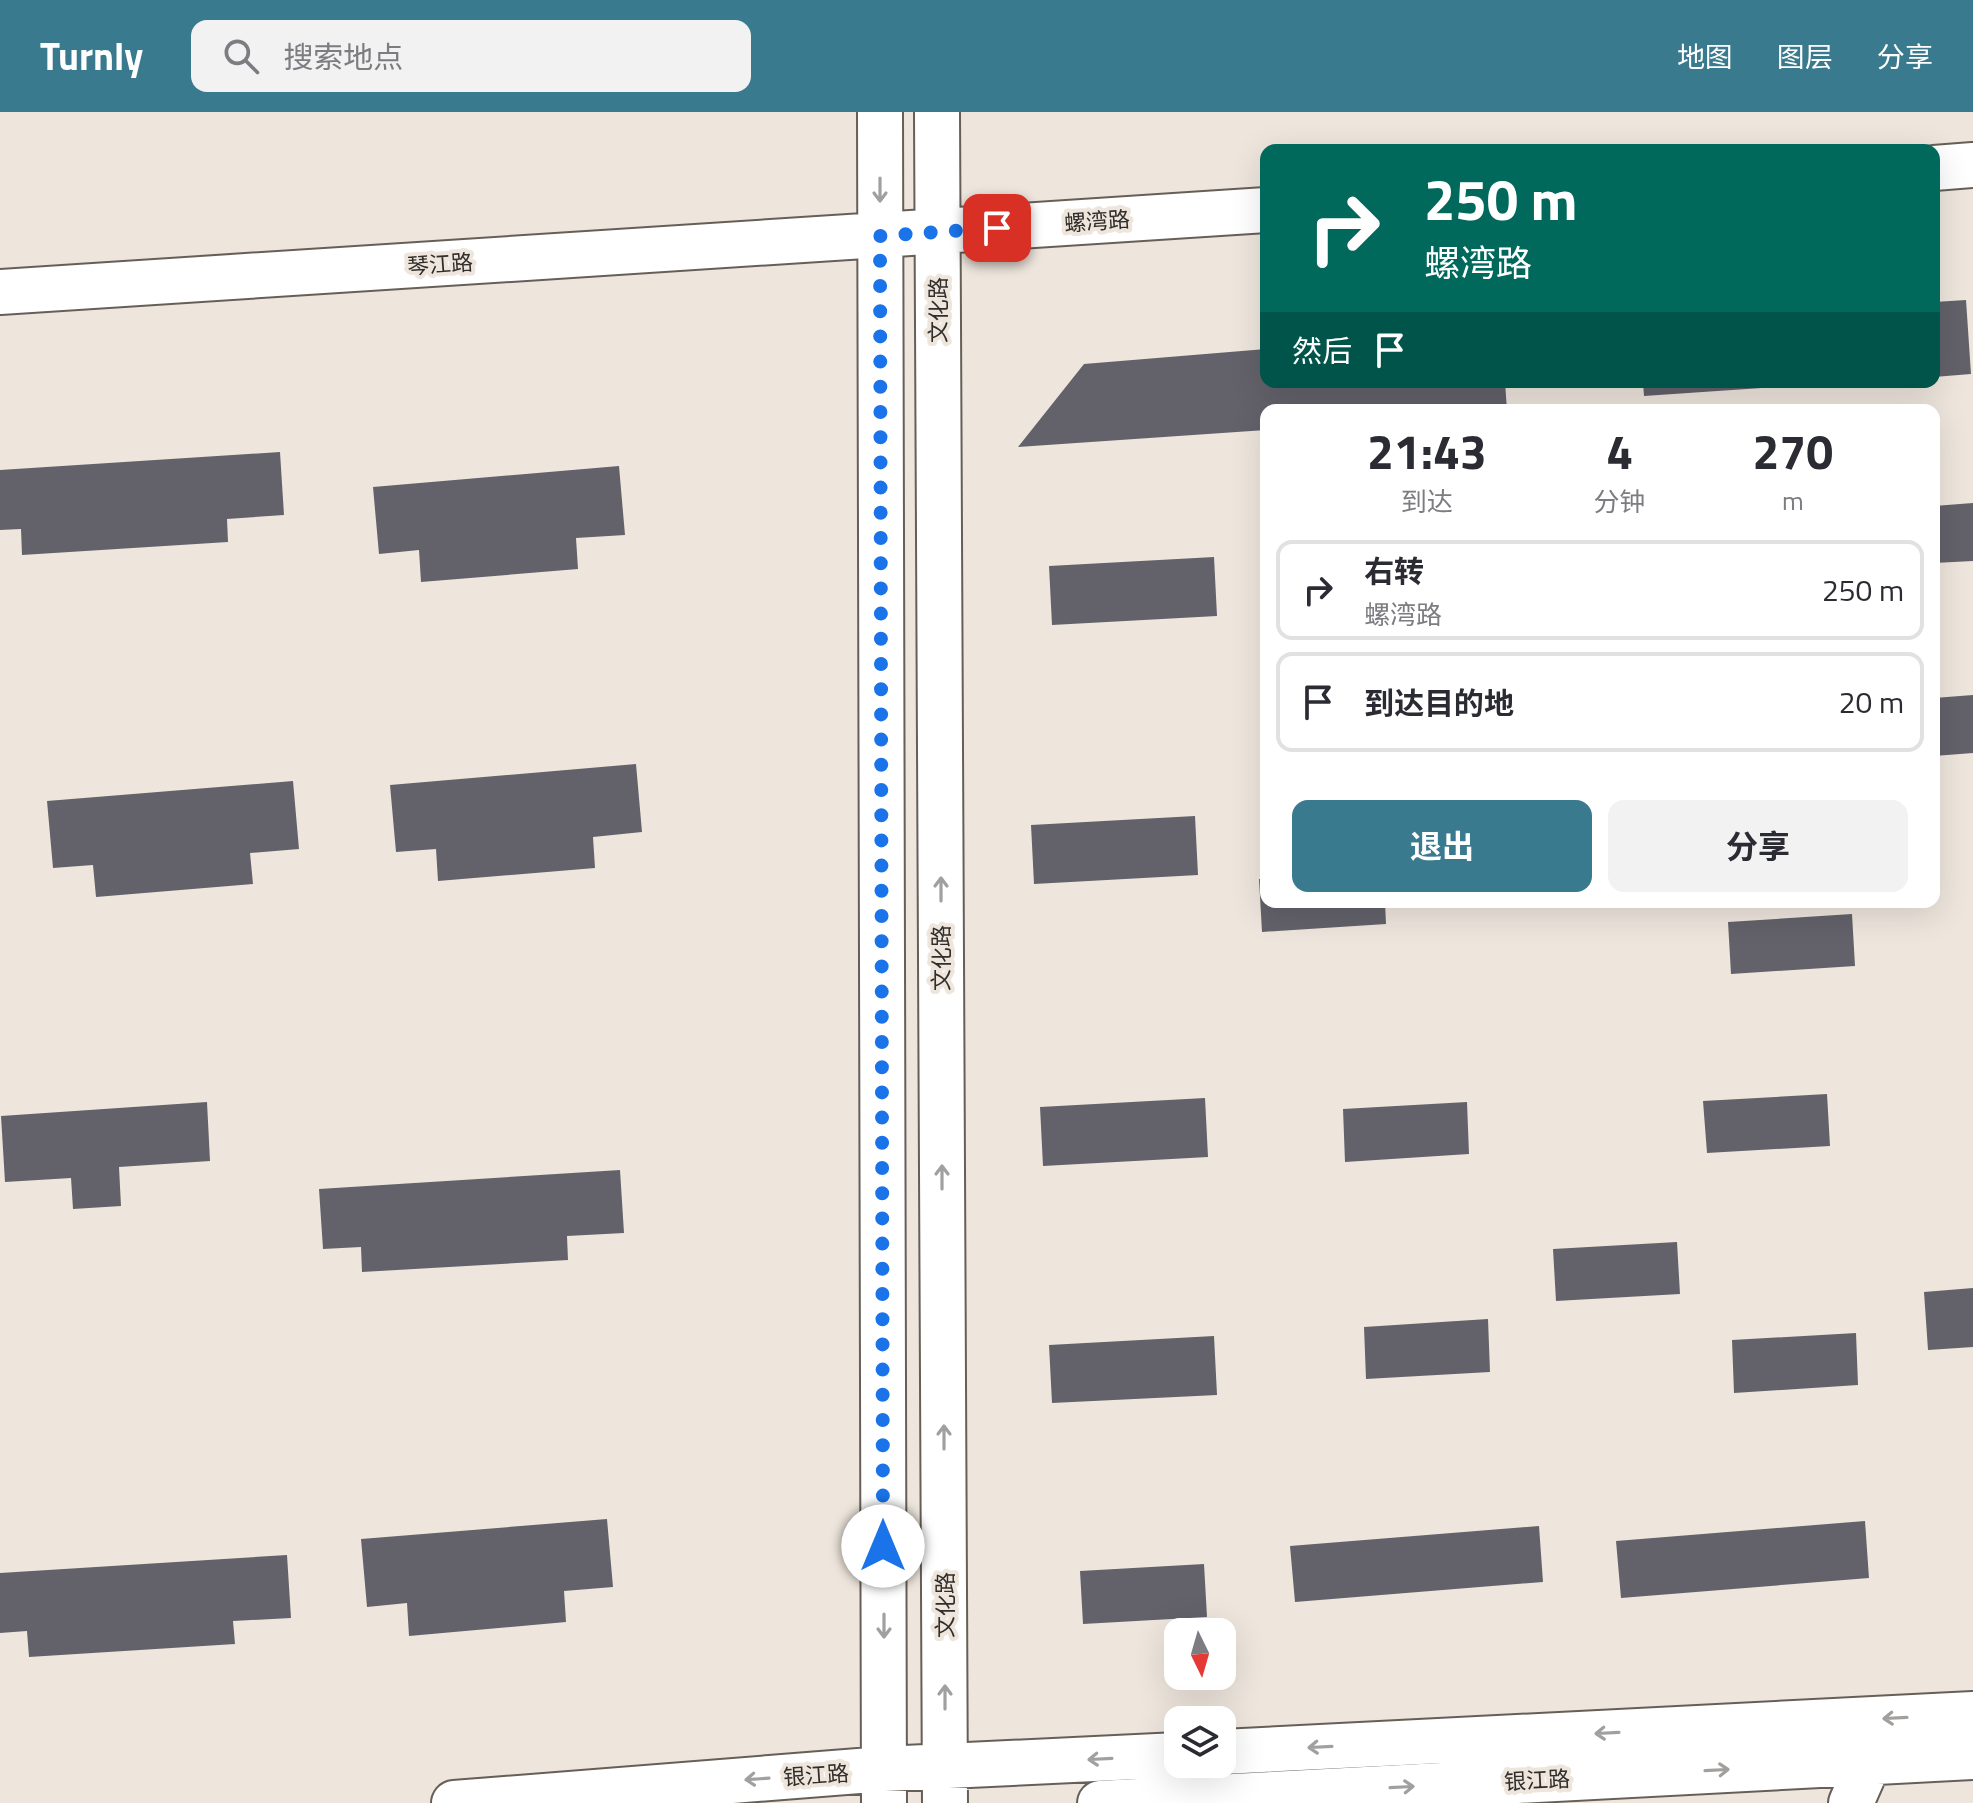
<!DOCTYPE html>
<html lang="zh">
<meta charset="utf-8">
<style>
:root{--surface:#fff;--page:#f2f2f3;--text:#2b2b33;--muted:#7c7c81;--line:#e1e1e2;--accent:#3a7a8e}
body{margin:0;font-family:"Titillium Web","Noto Sans SC",sans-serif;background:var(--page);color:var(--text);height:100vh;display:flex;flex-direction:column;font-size:30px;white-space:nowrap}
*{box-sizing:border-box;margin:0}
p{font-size:26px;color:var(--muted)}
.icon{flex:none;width:44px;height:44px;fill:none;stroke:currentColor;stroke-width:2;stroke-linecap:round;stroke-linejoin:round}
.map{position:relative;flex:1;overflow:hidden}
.panel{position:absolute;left:1260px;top:292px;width:680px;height:504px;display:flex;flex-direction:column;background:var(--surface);border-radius:16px;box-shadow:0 8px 32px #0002}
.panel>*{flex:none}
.banner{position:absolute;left:1260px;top:32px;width:680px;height:244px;border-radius:16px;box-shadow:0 8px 32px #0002;background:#00695c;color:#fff;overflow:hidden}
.needle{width:52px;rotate:175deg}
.fabs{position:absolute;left:1164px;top:1506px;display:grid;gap:16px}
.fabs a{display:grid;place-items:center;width:72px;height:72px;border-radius:16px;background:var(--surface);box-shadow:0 8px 32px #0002;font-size:40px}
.pin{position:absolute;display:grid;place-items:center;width:68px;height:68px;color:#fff;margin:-34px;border-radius:16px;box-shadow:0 4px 12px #0006}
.me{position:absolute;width:88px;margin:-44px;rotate:0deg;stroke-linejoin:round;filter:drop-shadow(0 0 6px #0008)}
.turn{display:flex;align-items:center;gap:28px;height:168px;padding:0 32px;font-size:36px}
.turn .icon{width:104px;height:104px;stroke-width:2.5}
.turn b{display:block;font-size:56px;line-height:68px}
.then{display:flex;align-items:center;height:76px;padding:0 32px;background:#0003;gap:16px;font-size:30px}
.eta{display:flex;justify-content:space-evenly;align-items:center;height:136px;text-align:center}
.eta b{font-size:48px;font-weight:700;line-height:56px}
.cta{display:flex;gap:16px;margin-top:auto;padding:16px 32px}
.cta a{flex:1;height:92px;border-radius:16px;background:var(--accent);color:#fff;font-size:32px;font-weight:700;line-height:92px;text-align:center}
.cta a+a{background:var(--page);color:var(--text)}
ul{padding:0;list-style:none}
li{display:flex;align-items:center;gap:24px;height:100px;margin:0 16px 12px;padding:0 16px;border:4px solid var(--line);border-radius:16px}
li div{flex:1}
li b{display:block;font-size:30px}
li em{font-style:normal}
header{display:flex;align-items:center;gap:48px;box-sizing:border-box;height:112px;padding:0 40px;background:var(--accent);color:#fff}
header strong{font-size:38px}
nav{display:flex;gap:44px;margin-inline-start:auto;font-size:28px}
.search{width:560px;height:72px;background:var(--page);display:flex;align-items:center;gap:20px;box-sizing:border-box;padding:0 28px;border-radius:16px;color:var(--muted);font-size:30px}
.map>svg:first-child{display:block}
.building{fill:#63626b}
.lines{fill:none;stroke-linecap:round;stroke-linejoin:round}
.minor-casing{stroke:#665f58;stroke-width:48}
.minor{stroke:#fff;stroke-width:44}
.oneway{stroke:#a2a09f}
.route{stroke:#1a73e8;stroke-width:14;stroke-dasharray:0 25.2}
.labels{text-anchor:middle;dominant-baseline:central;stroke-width:8;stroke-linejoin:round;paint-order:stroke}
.street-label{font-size:22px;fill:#302d2a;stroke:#eee6dd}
</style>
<header>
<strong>Turnly</strong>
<div class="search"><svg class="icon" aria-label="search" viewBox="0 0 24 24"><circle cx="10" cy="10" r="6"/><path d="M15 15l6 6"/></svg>搜索地点</div>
<nav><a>地图</a><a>图层</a><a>分享</a></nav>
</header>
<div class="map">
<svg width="1973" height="1691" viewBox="0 0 1973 1691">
<rect width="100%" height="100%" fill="#eee6dd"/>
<!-- building -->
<path class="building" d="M1966,188L1971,262L1934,265V190Z
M1266,237V270H1505L1507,298H1266V318L1018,335L1084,252Z
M1643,270H1821V272L1644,284Z
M280,340L284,403L227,407L228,430L22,443L21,417L0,418V358Z
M619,354L625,423L576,426L578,457L421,470L419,438L379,442L373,375Z
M1973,391V449L1934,451V394Z
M1214,445L1217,504L1052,513L1049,454Z
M1973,583V641L1934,644V586Z
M636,652L642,720L593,725L595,756L438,769L436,737L396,740L390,673Z
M293,669L299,737L250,741L253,772L96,785L93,753L53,756L47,689Z
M1195,704L1198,763L1034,772L1031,713Z
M1259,767H1266V790H1385L1386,812L1262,820Z
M1852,802L1855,854L1731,862L1728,810Z
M1827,982L1830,1034L1707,1041L1703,989Z
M1205,986L1208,1045L1043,1054L1040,995Z
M207,990L210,1049L119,1055L121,1094L73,1097L71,1066L5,1070L1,1004Z
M1467,990L1469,1042L1345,1050L1343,997Z
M620,1058L624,1121L567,1124L568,1148L362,1160L361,1135L323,1137L319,1077Z
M1677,1130L1680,1182L1556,1189L1553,1137Z
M1973,1176V1235L1928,1238L1924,1180Z
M1488,1207L1490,1260L1366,1267L1364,1215Z
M1856,1221L1858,1273L1734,1281L1732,1228Z
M1214,1224L1217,1283L1052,1291L1049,1233Z
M607,1407L613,1475L564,1479L566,1510L409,1524L407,1491L367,1495L361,1427Z
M1865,1409L1869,1466L1621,1486L1616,1429Z
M1539,1414L1543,1470L1295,1490L1290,1434Z
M287,1443L291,1506L233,1509L235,1532L29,1545L27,1519L0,1521V1461Z
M1204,1452L1207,1505L1083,1512L1080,1459Z"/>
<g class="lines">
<defs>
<path id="minor" d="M880,0L884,1691
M937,0L945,1691
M1934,56L1973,53
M0,180L1266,98
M1222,1640L1973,1602
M454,1691L884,1657L1178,1643
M1100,1691L1973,1645
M1851,1691L1869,1650"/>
</defs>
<!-- minor casing -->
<use href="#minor" class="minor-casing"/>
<!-- minor -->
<use href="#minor" class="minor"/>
</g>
<!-- one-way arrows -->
<defs><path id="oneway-shaft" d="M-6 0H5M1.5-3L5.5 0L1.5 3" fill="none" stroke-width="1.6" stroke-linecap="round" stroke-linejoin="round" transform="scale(2)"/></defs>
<g class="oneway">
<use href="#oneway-shaft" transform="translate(880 78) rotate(90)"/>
<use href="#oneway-shaft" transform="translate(941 777) rotate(-90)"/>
<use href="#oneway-shaft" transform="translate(942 1065) rotate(-90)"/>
<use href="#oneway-shaft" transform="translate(944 1325) rotate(-90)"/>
<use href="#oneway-shaft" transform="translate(884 1514) rotate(90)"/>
<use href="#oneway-shaft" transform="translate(945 1585) rotate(-90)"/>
<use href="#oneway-shaft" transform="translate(1895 1606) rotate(177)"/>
<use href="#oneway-shaft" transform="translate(1607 1621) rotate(177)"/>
<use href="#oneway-shaft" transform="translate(1320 1635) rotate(177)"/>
<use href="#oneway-shaft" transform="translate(1100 1647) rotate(177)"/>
<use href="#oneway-shaft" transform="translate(1717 1658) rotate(-3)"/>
<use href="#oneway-shaft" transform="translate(757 1667) rotate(176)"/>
<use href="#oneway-shaft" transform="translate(1402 1675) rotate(-3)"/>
</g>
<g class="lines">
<!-- route -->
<path class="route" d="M883,1434L880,124L997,116"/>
</g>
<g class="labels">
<!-- street labels -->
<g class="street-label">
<text transform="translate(1097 109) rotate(-4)">螺湾路</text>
<text transform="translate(440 152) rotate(-4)">琴江路</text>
<text transform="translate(938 198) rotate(-90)">文化路</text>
<text transform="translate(941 846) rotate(-90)">文化路</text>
<text transform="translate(945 1493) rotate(-90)">文化路</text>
<text transform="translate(816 1663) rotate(-4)">银江路</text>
<text transform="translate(1537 1668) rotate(-3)">银江路</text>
</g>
</g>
</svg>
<div class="fabs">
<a><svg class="needle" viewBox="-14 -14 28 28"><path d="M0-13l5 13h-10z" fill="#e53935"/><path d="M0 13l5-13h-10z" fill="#7c7c81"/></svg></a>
<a><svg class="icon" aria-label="layers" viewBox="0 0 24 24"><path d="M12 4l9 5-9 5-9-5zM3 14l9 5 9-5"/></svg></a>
</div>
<div class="pin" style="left:997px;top:116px;background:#d93025"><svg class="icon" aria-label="arrive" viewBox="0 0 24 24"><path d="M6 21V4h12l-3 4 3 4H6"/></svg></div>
<svg class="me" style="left:883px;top:1434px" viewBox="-20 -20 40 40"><circle r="19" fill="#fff"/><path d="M0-13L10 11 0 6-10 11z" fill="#1a73e8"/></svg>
<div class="banner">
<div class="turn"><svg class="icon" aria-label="right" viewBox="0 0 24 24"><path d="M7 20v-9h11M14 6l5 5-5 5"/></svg><div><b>250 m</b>螺湾路</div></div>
<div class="then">然后<svg class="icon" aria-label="arrive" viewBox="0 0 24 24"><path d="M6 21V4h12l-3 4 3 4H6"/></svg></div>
</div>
<section class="panel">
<div class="eta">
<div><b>21:43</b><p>到达</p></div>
<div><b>4</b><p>分钟</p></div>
<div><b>270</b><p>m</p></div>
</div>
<ul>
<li><svg class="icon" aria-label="right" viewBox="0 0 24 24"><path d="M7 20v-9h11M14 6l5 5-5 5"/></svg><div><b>右转</b><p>螺湾路</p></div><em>250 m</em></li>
<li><svg class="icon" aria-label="arrive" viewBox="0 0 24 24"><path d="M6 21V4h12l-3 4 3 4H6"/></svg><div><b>到达目的地</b></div><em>20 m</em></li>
</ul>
<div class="cta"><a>退出</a><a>分享</a></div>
</section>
</div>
